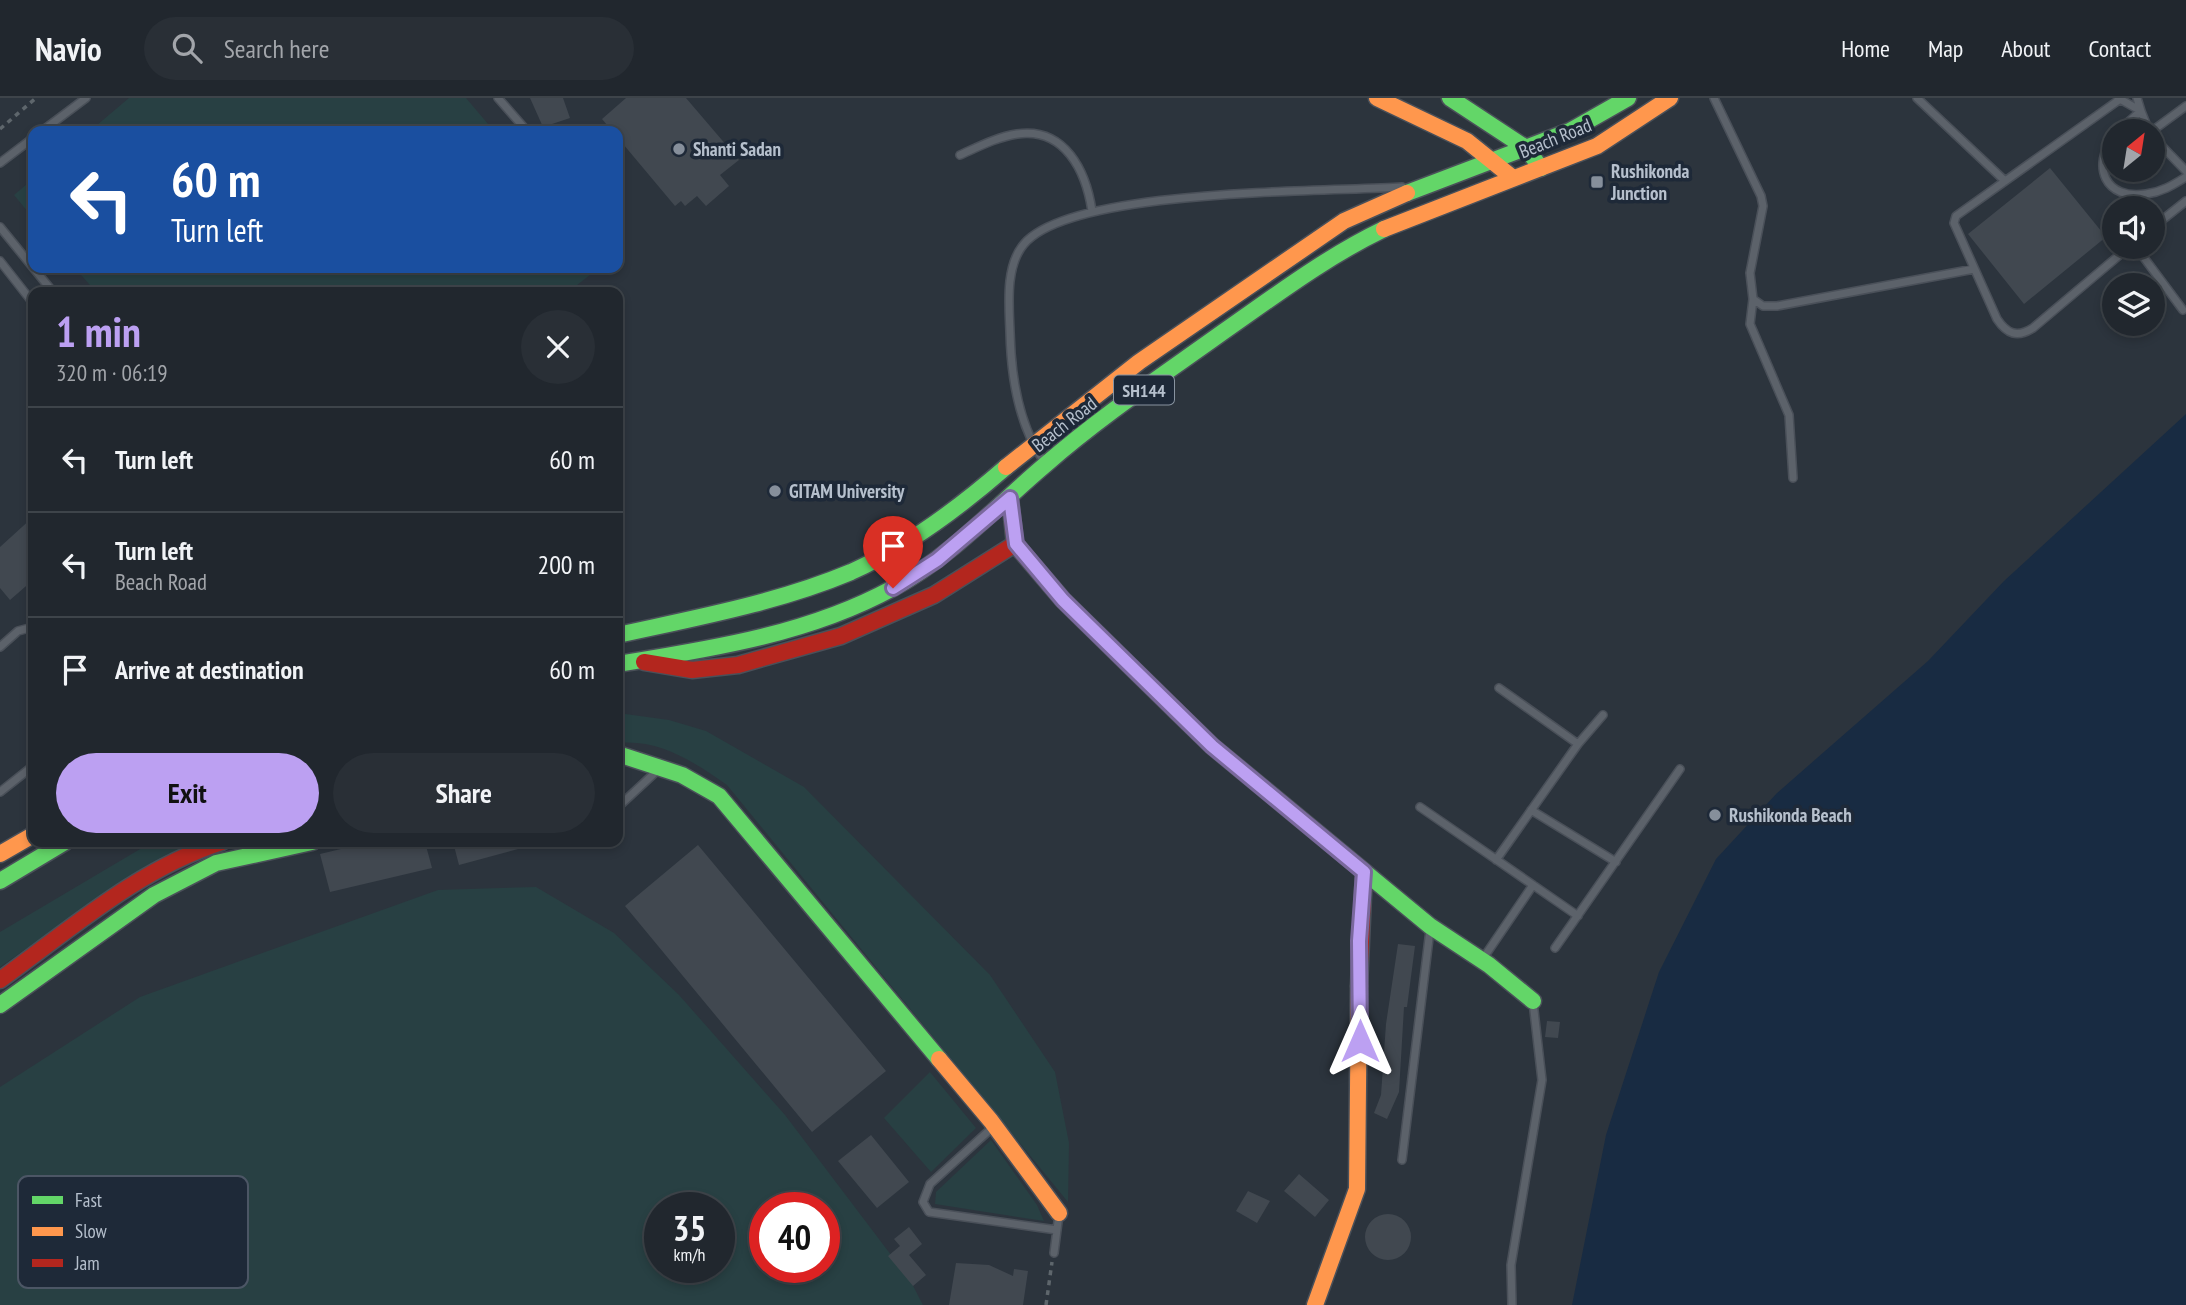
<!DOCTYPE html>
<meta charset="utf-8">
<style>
:root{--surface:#21272e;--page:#292f36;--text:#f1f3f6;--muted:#a2a5aa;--line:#3e444a;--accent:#bca0f2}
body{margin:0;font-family:"PT Sans Narrow",sans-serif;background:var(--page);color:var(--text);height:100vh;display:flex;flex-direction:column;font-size:26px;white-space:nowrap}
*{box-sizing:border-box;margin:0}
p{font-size:23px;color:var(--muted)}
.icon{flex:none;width:38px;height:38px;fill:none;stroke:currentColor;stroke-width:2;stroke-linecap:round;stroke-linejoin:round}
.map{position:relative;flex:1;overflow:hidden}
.side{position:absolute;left:28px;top:189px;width:595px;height:560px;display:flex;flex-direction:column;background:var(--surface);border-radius:14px;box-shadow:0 4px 10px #0003,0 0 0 2px var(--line)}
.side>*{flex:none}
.hud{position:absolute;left:28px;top:28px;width:595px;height:147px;border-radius:14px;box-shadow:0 4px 10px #0003,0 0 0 2px var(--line);background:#1a4fa0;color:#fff;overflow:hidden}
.needle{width:46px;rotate:30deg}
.buttons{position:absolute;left:2102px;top:21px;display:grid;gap:14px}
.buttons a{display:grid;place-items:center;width:63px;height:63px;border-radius:50%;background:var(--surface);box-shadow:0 4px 10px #0003,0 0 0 2px var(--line);font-size:35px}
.speed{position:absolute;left:644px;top:1094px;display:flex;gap:14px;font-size:35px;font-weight:700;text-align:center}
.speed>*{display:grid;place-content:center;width:91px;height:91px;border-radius:50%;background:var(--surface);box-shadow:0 4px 10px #0003,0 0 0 2px var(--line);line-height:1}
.speed small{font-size:18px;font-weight:400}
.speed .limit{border:10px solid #d22;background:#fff;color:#111}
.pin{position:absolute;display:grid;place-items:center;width:60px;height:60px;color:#fff;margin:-72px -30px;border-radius:50% 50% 50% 0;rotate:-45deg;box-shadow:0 0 7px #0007}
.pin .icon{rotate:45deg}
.me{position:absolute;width:77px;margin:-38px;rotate:0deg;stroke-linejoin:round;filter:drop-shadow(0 0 5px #0008)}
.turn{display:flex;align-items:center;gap:24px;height:147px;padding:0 28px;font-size:32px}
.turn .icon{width:91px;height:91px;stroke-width:2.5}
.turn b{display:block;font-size:49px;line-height:60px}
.round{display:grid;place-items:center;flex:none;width:74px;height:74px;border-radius:37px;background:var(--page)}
.overview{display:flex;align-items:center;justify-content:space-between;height:119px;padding:0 28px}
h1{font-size:42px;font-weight:700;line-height:52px;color:var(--accent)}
.cta{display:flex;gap:14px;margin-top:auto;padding:14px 28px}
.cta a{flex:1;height:80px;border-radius:42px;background:var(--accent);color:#111;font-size:28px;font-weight:700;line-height:80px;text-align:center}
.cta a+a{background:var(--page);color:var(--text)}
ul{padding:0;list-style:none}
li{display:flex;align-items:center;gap:21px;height:105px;padding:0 28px;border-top:2px solid var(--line)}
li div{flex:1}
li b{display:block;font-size:26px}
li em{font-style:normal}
header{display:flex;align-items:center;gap:42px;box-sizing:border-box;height:98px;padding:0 35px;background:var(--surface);border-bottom:2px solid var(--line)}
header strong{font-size:33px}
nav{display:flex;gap:38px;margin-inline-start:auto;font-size:24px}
.search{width:490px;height:63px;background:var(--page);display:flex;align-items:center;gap:18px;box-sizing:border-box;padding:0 24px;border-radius:38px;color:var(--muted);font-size:26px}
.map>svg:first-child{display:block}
.green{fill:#284043;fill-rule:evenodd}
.water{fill:#182b42}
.building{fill:#414850}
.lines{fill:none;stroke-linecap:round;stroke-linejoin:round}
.lane-casing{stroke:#4a5059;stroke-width:10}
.fast-casing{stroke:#4a5059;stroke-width:19}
.slow-casing{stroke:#4a5059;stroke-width:19}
.jam-casing{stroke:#4a5059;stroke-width:19}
.path{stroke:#5e666c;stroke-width:3.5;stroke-dasharray:5 5;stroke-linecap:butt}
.lane{stroke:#5c626a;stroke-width:7}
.fast{stroke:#63d668;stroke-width:16}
.slow{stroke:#ff974d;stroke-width:16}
.jam{stroke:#b3261e;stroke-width:16}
.route-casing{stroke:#7a689d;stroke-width:18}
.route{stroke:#bca0f2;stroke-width:12}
.poi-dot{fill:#868f9b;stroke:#1e2938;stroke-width:2.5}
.labels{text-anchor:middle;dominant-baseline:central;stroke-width:7;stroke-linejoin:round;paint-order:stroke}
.shield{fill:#1e2938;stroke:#8893a0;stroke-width:2}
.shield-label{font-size:18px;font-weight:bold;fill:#b6c0cd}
.street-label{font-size:19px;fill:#b6c0cd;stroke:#1e2938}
.poi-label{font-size:19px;font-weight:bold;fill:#b6c0cd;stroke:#1e2938;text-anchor:start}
.key{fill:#1e2938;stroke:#4c5665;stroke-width:2}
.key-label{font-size:19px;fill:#b6c0cd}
</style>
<header>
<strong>Navio</strong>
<div class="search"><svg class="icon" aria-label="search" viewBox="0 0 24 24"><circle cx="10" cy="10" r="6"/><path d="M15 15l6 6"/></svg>Search here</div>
<nav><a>Home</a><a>Map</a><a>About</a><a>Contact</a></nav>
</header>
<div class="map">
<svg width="2186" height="1207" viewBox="0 0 2186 1207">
<rect width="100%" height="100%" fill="#2c343d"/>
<!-- green -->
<path class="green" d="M129,0H466L494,33H90Z
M33,81V120L14,97Z
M75,170H599L568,194H96Z
M618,615L669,622L706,633L804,689L990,877L1055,974L1069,1045L1068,1104L727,687C694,664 660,641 618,645Z
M152,744H197L146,768L0,869V834Z
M536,789L614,835L679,897L785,1017L910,1182L923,1207H0V989L140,899L438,792ZM660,1110H719V1169H660ZM765,1110H824V1169H765Z
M930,974L976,1030L931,1074L884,1020Z
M991,1042L1037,1107L1044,1123L935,1106L936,1094Z"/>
<!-- water -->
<path class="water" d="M2186,316V1207H1572L1606,1037L1659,874L1716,761L1777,695L1928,563L2004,483Z"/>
<!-- building -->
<path class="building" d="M530,0H563L570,20L543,29Z
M626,0H686L739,62L720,77L729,88L706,108L697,98L685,108L681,103L675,108L618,40V33H612L602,21Z
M2050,70L2106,139L2024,206L1968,136Z
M33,419V482L10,502L0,490V449Z
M370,744H425L432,770L330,794L320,756Z
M453,744H528L529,748L459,767Z
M698,747L886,973L812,1034L625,808Z
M1398,846L1415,848L1407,909H1404L1399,994L1387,1021L1374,1015L1381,997L1386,926Z
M1547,923L1560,924L1558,940L1545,939Z
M871,1037L909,1084L877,1110L838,1063Z
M1299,1076L1329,1102L1315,1119L1284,1093Z
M1248,1093L1270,1103L1257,1125L1236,1113Z
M1365 1139a23 23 0 1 1 46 0a23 23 0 1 1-46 0Z
M909,1129L922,1146L909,1157L926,1177L913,1188L888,1158L900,1148L894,1141Z
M956,1165L989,1167L1013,1178L1014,1171L1028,1173L1023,1207H949Z"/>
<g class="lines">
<defs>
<path id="lane" d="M498,0L527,33
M1714,0L1761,98L1763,108L1750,175L1753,201L1763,208H1777L1974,171
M1917,0L2005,83
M2118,0L2141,13L2149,33
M2119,2L1956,118L1954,125L1997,221C2007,236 2017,240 2033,230L2129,149
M42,33L86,0
M2118,33L2141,13L2137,0
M2152,33L2186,8
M2114,37C2091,69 2105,102 2146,96C2162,94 2173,87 2186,79
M2152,38L2186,73
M960,57C978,49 997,39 1017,36C1065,29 1086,73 1092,113
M0,65L33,40
M0,129L53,194
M2152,130L2186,103
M2136,149L2183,212
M0,163L33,205
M1753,201L1750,226L1789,317L1793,380
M1045,365C1019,329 1011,278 1010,234C1009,207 1005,168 1024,146C1072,90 1324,94 1402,89
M0,549L18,533L33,529
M1499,590L1578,646
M0,694L33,668
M618,709L659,671
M1420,709L1578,818
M1531,712L1616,764
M1496,762L1578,646L1603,617
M1555,850L1680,671
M1482,862L1533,787
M993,1029L930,1086L923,1104L929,1114L1057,1132
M1402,1062L1430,832
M1054,1155L1059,1116
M1512,1207L1511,1167L1542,982L1533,904"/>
<path id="fast" d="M1450,0L1526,50L1541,70
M1407,95L1570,33L1628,0
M618,537C695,520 777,505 851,474C907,449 960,409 1006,369
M618,566C711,551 809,536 893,490C951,459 995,409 1045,367C1101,318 1163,277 1223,234C1276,197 1326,159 1384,131
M1176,613L1212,648L1430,828L1489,867L1533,903
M618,656L682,677L719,698L939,961
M0,783L65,744
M0,907L154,797L216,765L312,744"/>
<path id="slow" d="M1377,0L1467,43L1513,80
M1384,131L1597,48L1670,0
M1006,369L1139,264L1344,123L1407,95
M0,756L33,737
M939,961L991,1023L1059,1115
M1315,1207L1357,1091L1359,888"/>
<path id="jam" d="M1015,446L1063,502L1176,613
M644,564L692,572L738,567L841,538L934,497L1015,446L1010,400
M0,882C71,831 138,771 222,744
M1359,888L1364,774"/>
</defs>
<!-- lane casing -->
<use href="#lane" class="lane-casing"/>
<!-- fast casing -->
<use href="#fast" class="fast-casing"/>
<!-- slow casing -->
<use href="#slow" class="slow-casing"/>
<!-- jam casing -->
<use href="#jam" class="jam-casing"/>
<!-- path -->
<path class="path" d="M0,31L36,0
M1046,1207L1052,1164"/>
<!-- lane -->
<use href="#lane" class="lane"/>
<!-- fast -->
<use href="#fast" class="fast"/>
<!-- slow -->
<use href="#slow" class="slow"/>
<!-- jam -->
<use href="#jam" class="jam"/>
</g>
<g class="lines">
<defs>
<path id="route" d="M893,490L937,462L1010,400L1016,446L1063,502L1212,648L1364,774L1359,843L1360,943"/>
</defs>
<!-- route casing -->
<use href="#route" class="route-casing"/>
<!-- route -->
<use href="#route" class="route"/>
</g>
<!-- markers -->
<g class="poi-dot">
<circle cx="679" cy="51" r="7"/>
<rect x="1590" y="77" width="14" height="14" rx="3.5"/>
<circle cx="775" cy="393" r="7"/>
<circle cx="1715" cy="717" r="7"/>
</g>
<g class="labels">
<!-- shield labels -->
<rect class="shield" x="1114" y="277.5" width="60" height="29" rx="5"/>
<g class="shield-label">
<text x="1144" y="292">SH144</text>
</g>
<!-- street labels -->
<g class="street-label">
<text transform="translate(1555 40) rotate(-22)">Beach Road</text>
<text transform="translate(1064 326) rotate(-38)">Beach Road</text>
</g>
<!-- poi labels -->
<g class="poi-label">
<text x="693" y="51">Shanti Sadan</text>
<text x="1611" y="73">Rushikonda<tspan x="1611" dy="22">Junction</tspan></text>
<text x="789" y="393">GITAM University</text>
<text x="1729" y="717">Rushikonda Beach</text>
</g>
</g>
<!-- legend -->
<rect x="18" y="1078" width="230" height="112" rx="10" class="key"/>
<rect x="32" y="1098" width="31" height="8" fill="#63d668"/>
<rect x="32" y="1129" width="31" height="9" fill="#ff974d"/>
<rect x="32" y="1161" width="31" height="8" fill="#b3261e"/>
<g class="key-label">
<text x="75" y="1109">Fast</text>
<text x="75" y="1140">Slow</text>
<text x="75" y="1172">Jam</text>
</g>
</svg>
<div class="buttons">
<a><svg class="needle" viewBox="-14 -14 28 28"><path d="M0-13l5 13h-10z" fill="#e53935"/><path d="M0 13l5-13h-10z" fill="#a2a5aa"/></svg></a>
<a><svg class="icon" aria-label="sound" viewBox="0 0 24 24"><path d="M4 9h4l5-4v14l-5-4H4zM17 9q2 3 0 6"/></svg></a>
<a><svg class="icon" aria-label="layers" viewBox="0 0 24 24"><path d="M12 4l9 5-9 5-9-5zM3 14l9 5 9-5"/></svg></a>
</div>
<div class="speed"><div>35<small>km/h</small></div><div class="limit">40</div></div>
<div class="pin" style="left:893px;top:490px;background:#d93025"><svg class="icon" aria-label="arrive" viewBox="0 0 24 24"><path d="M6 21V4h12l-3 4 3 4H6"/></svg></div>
<svg class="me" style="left:1360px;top:943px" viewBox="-20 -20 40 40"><path d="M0-17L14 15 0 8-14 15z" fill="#bca0f2" stroke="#fff" stroke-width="4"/></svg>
<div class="hud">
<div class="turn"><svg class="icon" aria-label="left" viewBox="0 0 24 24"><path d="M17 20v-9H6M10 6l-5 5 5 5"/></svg><div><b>60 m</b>Turn left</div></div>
</div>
<section class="side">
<div class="overview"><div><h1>1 min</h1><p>320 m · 06:19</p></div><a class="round"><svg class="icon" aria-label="close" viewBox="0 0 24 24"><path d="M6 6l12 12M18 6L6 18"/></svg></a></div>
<ul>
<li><svg class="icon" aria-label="left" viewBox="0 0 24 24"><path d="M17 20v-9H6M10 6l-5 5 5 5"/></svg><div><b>Turn left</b></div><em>60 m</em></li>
<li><svg class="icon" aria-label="left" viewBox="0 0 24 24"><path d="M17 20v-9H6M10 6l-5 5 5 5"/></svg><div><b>Turn left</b><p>Beach Road</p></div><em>200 m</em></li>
<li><svg class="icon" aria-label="arrive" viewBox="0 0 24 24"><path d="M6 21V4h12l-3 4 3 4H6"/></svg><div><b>Arrive at destination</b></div><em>60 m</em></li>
</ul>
<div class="cta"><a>Exit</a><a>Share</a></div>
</section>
</div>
